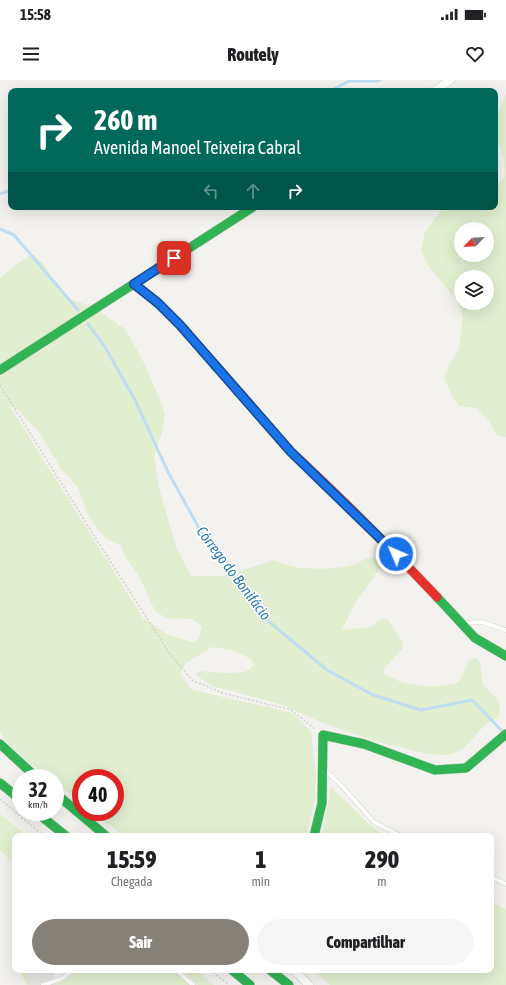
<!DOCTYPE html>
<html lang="pt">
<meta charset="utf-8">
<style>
:root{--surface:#fff;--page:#f6f6f6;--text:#202124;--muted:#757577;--accent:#868178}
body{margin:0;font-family:"Asap Condensed",sans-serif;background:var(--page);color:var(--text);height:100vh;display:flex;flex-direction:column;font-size:15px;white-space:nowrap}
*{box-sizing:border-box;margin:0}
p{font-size:13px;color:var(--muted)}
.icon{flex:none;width:22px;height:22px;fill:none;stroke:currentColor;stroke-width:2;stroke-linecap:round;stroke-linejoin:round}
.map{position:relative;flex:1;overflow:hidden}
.details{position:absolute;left:12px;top:753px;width:482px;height:140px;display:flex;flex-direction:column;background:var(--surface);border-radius:8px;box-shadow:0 4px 16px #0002}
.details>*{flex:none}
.hud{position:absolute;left:8px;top:8px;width:490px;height:122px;border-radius:8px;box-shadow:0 4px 16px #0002;background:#00695c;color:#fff;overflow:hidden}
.needle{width:26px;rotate:245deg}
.tools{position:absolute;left:454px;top:142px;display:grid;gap:8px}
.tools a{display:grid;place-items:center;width:40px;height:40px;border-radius:50%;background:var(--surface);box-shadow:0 4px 16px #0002;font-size:20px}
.speed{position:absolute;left:12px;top:689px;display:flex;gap:8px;font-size:20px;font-weight:700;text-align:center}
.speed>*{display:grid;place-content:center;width:52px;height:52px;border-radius:50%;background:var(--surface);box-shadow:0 4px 16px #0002;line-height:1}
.speed small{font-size:10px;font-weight:400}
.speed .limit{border:6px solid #d22;background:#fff;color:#111}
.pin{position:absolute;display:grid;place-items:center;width:34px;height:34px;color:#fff;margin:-17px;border-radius:8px;box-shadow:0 2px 6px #0006}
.me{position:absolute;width:44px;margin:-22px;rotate:315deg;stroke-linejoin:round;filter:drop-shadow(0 0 3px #0008)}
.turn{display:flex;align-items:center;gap:14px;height:84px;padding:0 20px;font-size:18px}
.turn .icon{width:52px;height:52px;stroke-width:2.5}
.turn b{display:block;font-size:28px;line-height:34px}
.lanes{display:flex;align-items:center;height:38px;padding:0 20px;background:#0003;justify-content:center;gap:20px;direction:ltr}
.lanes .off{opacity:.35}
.eta{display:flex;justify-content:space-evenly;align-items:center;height:68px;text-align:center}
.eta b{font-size:24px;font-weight:800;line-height:28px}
.primary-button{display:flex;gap:8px;margin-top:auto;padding:8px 20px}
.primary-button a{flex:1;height:46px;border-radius:24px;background:var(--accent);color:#fff;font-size:16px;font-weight:800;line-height:46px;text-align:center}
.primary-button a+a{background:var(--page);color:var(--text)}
.status{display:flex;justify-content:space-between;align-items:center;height:28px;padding:0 20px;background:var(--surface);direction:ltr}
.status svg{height:11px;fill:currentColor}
header{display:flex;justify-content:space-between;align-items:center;height:52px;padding:0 20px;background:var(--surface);font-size:18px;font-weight:800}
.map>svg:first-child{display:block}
.green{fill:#e1eecf;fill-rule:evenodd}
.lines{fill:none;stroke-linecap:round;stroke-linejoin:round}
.stream{stroke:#c0ddf1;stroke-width:3}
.taxiway{stroke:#e8e6e4;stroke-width:26}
.lane-casing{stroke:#d2d0cb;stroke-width:5}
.street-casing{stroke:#d2d0cb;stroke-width:9}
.fast-casing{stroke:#d3cfc5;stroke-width:10}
.jam-casing{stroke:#d3cfc5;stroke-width:10}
.path{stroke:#d3d2cc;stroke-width:1.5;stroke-dasharray:2 2;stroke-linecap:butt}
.lane{stroke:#fdfdfc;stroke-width:4}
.street{stroke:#fdfdfc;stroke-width:8}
.fast{stroke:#30b455;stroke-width:9}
.jam{stroke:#e5322d;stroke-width:9}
.route-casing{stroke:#114b97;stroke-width:10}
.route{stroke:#1a73e8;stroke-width:7}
.labels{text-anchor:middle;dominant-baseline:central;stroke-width:3;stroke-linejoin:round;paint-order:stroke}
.water-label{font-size:15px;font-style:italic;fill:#2e7ab2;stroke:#fff}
</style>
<div class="status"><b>15:58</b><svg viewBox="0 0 49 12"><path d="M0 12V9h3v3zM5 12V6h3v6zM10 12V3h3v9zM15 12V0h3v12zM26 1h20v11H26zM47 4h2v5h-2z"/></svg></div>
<header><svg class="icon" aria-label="menu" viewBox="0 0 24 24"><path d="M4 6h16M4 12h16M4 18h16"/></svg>Routely<svg class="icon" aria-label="heart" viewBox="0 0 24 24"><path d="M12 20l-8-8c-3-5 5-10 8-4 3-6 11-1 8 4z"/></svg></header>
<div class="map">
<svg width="506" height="905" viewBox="0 0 506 905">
<rect width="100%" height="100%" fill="#f4f2ee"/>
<!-- green -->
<path class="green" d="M506,14V357L498,356L487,339L476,328L459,326L451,314L444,298L450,283L459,269L463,236L456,220L428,185L421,170L425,152L435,138L445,127H495V107L505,97L504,81L496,50L500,30ZM461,149H487V175H461ZM461,197H487V223H461Z
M33,174L45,185L59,211L70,220L85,224L99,231L125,249L142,279L160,320L165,334L163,349L154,378L159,408L176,467L191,496H223L275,480C292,491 331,490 349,486C357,484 365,478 373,477C376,477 379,478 382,478L384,483L355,523L342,550L370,547L382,539L388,540L401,559L403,568L383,590V594L403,603L430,607L455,604L461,599L468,582L474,578H478L480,583L483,605L498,620L500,628L499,636L485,645L462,670L448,675L428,674L378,662L323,643L277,623L212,606L197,596V593L201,591C211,592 242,596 250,589C251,588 253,585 253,584L251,579L232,570L212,567L186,583L180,594L192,610L293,633L311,652L316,693L315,720L306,756H123L93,732H115V698H81V723L55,702V698H50C36,687 5,667 0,650V198L21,181ZM9,325L18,330L39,352L61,389L78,407L87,433L99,451L107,459L121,465L124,475L140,498L155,531L166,538L192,539L202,546L199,558L196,561L193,562L168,555L143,538Z
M331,707L369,744L385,756H322Z
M0,734L28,756H15V784L0,771Z
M491,821L506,830V905H330L314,890H491Z
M19,890H31L34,902L33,905H27Z
M77,890H173L190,905H55L67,899Z
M181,890H196L214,905H198Z"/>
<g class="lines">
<!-- stream -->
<path class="stream" d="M330,11L349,1H378L380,0
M0,114L11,110
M0,149L14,155L78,230
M88,244L105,267L135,320L168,392L205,459L261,535L327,590L373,615L421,630L472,620L503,652"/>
<!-- taxiway -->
<path class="taxiway" d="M40,890L43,905"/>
<defs>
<path id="lane" d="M464,543L482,542L506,550
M325,690L340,704L374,742L401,756
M491,797L506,804
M176,890L193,905
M43,905L61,899L73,890"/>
<path id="street" d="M434,11L451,0
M294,890L309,905"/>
<path id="fast" d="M134,204L158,223L180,245L291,372L300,380
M0,290L253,127
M437,517L475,558L506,576
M0,664L37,698
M0,703L21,720
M55,713L106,756
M36,732L66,756
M314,756L322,723L323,655L364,664L435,690L466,688L506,654
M232,890L250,905
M270,890L289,905"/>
<path id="jam" d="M300,380C347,424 393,470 437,517"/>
</defs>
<!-- lane casing -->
<use href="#lane" class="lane-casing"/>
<!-- street casing -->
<use href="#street" class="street-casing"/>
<!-- fast casing -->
<use href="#fast" class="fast-casing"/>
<!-- jam casing -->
<use href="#jam" class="jam-casing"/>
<!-- path -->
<path class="path" d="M0,305L103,470L170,574L192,600L223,613L291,630L315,649
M0,719L44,756
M210,890L229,905"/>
<!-- lane -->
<use href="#lane" class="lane"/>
<!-- street -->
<use href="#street" class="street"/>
<!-- fast -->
<use href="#fast" class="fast"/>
<!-- jam -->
<use href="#jam" class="jam"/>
</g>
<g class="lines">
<defs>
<path id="route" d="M174,178L134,204L158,223L180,245L291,372L396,474"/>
</defs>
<!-- route casing -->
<use href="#route" class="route-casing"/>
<!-- route -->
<use href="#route" class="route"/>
</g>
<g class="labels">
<!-- water labels -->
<g class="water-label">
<text transform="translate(234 493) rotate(53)">Córrego do Bonifácio</text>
</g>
</g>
</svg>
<div class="tools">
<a><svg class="needle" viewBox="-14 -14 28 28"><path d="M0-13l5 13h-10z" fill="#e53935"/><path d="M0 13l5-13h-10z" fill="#757577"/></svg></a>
<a><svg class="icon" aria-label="layers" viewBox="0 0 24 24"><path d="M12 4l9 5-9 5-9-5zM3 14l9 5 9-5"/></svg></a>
</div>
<div class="speed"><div>32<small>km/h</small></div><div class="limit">40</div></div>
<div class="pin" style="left:174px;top:178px;background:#d93025"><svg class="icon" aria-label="arrive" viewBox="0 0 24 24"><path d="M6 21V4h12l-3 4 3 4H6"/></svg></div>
<svg class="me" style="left:396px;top:474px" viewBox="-20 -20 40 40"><circle r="17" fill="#1a73e8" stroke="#fff" stroke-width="3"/><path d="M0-11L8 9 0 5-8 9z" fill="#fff"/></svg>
<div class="hud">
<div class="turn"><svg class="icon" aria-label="right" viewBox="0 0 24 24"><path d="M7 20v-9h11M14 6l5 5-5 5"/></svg><div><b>260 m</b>Avenida Manoel Teixeira Cabral</div></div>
<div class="lanes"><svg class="icon off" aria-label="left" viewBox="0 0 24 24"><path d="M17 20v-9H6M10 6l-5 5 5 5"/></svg><svg class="icon off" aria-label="ahead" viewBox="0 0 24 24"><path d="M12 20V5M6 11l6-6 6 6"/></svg><svg class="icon" aria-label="right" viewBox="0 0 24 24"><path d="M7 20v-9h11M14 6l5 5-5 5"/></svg></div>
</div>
<section class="details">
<div class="eta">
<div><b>15:59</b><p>Chegada</p></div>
<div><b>1</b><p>min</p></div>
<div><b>290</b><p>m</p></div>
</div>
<div class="primary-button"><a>Sair</a><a>Compartilhar</a></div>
</section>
</div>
